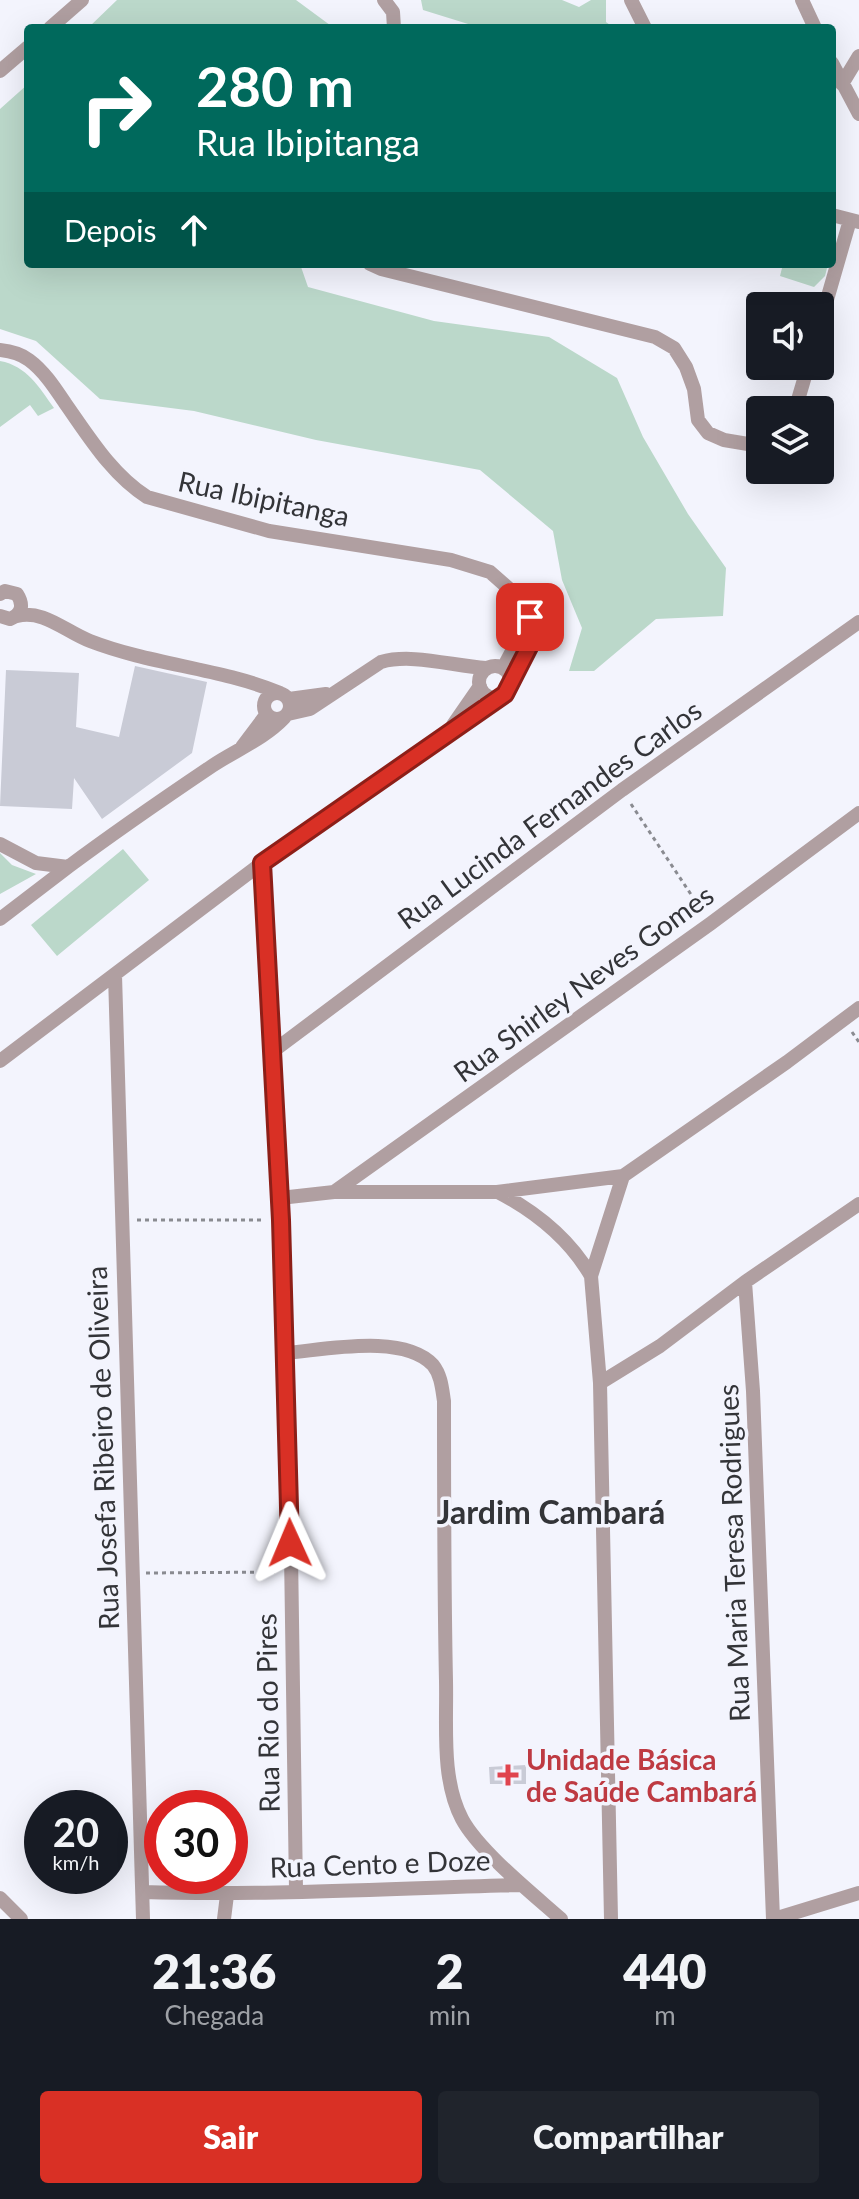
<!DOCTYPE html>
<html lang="pt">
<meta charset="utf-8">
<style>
:root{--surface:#171b24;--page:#20242c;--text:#f1f3f6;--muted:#9ea1a6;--accent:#d93025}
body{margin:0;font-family:Lato,sans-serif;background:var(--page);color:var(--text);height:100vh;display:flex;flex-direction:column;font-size:30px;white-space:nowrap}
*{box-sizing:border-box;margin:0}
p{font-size:26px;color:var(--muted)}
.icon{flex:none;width:44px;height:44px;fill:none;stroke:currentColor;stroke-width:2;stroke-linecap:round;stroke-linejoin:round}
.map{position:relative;height:1919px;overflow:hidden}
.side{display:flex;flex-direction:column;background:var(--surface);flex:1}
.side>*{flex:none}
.guide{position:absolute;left:24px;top:24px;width:812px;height:244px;border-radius:8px;box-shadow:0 8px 32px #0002;background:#00695c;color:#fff;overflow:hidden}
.buttons{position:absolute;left:746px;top:292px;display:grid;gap:16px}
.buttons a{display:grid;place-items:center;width:88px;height:88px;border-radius:8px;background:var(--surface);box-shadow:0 8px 32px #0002;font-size:40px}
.speed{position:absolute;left:24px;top:1790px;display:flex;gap:16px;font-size:40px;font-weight:700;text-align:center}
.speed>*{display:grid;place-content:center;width:104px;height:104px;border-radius:50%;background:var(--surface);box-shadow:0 8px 32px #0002;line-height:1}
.speed small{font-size:20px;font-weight:400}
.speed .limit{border:12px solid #d22;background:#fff;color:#111}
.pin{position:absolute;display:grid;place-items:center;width:68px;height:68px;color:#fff;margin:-34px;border-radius:16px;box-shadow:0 4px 12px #0006}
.me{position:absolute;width:88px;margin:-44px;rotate:359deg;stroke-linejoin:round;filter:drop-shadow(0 0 6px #0008)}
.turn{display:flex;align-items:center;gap:28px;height:168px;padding:0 40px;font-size:36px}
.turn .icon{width:104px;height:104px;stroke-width:2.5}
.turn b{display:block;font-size:56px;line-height:68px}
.then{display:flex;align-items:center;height:76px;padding:0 40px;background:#0003;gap:16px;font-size:30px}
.eta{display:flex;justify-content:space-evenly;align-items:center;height:136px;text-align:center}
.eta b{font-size:48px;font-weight:800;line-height:56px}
.cta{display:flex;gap:16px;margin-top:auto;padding:16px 40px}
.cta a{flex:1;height:92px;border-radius:8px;background:var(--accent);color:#fff;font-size:32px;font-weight:800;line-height:92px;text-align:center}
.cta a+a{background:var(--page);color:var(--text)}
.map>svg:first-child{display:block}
.green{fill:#bbd8ca}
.building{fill:#c9cbd6}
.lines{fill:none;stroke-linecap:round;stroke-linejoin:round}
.path{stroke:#8a8b91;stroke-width:3;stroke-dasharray:4 4;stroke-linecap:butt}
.street{stroke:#b09fa1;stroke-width:14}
.route-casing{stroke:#8d1f18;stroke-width:20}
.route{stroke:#d93025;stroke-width:14}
.health-dot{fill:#e0444e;stroke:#f3f4fd;stroke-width:3}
.labels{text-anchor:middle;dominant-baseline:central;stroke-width:7;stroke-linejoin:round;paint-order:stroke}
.street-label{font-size:28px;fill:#333438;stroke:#f3f4fd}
.health-label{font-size:28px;font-weight:bold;fill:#be3a42;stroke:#f3f4fd;text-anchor:start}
.quarter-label{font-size:32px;font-weight:bold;fill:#333438;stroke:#f3f4fd}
</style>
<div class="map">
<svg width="859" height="1919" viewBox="0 0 859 1919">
<rect width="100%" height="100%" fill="#f3f4fd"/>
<!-- green -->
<path class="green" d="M117,0H296L334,28H88Z
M421,0H562L579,7L591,0H606V22L614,28H481L423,10Z
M28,84V264H300L308,287L434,321L549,337L617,378L643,437L688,514L726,568L723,616L656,619L594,671H569L582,628L562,580L553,531L480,470L316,440L194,411L100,399L36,341L0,329V109Z
M783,264H828L825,276L814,287L780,276Z
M0,361C27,366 39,387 54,408L38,416L30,405L0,427Z
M123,849L149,880L57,956L31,925Z
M0,853L12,865L36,874L0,894Z"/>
<!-- building -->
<path class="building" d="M135,666L207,682L192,753L102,819L74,778L72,809L0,806L6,670L79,673L76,727L119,737Z
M526,1765V1784H490L489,1767Z"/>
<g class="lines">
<!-- path -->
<path class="path" d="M631,804L702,911
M852,1032L859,1042
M137,1220H265
M146,1573L275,1572"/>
<!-- street -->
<path class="street" d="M384,0L393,12L394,28
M631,0L645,28
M802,0L815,28
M50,28L82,0
M832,63L859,114
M0,71L28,47
M842,84L859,56
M832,215L859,222
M370,264L381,269L655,337L674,348L686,367L694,389L698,420L708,433L724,440L760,446
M820,324L850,220
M0,350C10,351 21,354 29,360C44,371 55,388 65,403C89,437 112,475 147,497L269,531L451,560L490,572L523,601L533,627L530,645L511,681
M795,410L808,366
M0,594L5,591L17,594C24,605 22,614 10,619L0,616
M17,616C43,609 66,632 90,641C152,665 220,668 280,693
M479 682a16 16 0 1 1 32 0a16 16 0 1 1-32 0Z
M503,668L526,625L525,613
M264 706a13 13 0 1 1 26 0a13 13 0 1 1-26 0Z
M289,699L326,694
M288,714L310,709L381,662C412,653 453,666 486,668
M453,725L480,686
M242,747L266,715
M0,844L36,863L68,867C115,832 163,799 212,766C236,750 264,739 284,718
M262,863L281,1220L290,1486L296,1890
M0,919L68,867
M115,975L143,1919
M272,1052L622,790L859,622
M0,1061L262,863L500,697
M334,1192L710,924L859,813
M498,1192C536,1212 569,1238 591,1276
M280,1198L334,1192H497L623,1176
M745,1282L753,1391L773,1919
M285,1353C325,1350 403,1333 433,1365C441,1375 442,1388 444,1401C444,1494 444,1588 446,1681C447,1726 441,1779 462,1819C479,1851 534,1895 561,1919
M600,1383L660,1346L745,1282L859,1204
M143,1892C269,1896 396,1888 522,1885
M0,1898L21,1919
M224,1919L227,1895
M611,1919L600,1383L591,1276L623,1176L787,1062L859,1008
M774,1919L859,1893"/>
</g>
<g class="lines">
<defs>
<path id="route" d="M290,1543L281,1220L262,863L505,694L530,645L533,627L530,617"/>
</defs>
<!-- route casing -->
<use href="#route" class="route-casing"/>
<!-- route -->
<use href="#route" class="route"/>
</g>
<!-- markers -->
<path class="health-dot" d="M504 1763h8v8h8v8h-8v8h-8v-8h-8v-8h8z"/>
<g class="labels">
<!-- street labels -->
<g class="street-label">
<text transform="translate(264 498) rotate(12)">Rua Ibipitanga</text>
<text transform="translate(549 814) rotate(-36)">Rua Lucinda Fernandes Carlos</text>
<text transform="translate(583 983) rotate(-36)">Rua Shirley Neves Gomes</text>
<text transform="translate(102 1448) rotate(-92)">Rua Josefa Ribeiro de Oliveira</text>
<text transform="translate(733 1553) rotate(-92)">Rua Maria Teresa Rodrigues</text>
<text transform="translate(267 1713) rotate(-91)">Rua Rio do Pires</text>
<text transform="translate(380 1863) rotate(-2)">Rua Cento e Doze</text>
</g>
<!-- health labels -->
<g class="health-label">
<text x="526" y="1759">Unidade Básica<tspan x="526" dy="32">de Saúde Cambará</tspan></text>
</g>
<!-- quarter labels -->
<g class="quarter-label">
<text x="551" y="1511">Jardim Cambará</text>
</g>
</g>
</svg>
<div class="buttons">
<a><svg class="icon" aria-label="sound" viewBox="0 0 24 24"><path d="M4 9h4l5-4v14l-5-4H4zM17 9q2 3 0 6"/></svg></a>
<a><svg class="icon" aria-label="layers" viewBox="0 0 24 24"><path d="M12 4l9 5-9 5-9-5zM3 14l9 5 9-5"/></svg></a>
</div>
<div class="speed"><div>20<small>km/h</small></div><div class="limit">30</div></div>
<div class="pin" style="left:530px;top:617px;background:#d93025"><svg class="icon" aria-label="arrive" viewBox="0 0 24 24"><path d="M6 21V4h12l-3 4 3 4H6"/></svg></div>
<svg class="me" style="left:290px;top:1543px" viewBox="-20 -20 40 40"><path d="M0-17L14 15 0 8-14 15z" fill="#d93025" stroke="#fff" stroke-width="4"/></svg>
<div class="guide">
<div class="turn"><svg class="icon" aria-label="right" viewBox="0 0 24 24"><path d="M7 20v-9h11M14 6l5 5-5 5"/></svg><div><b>280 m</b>Rua Ibipitanga</div></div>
<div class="then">Depois<svg class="icon" aria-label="ahead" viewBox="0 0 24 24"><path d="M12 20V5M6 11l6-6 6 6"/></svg></div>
</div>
</div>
<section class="side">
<div class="eta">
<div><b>21:36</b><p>Chegada</p></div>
<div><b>2</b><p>min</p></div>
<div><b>440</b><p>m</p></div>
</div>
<div class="cta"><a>Sair</a><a>Compartilhar</a></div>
</section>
